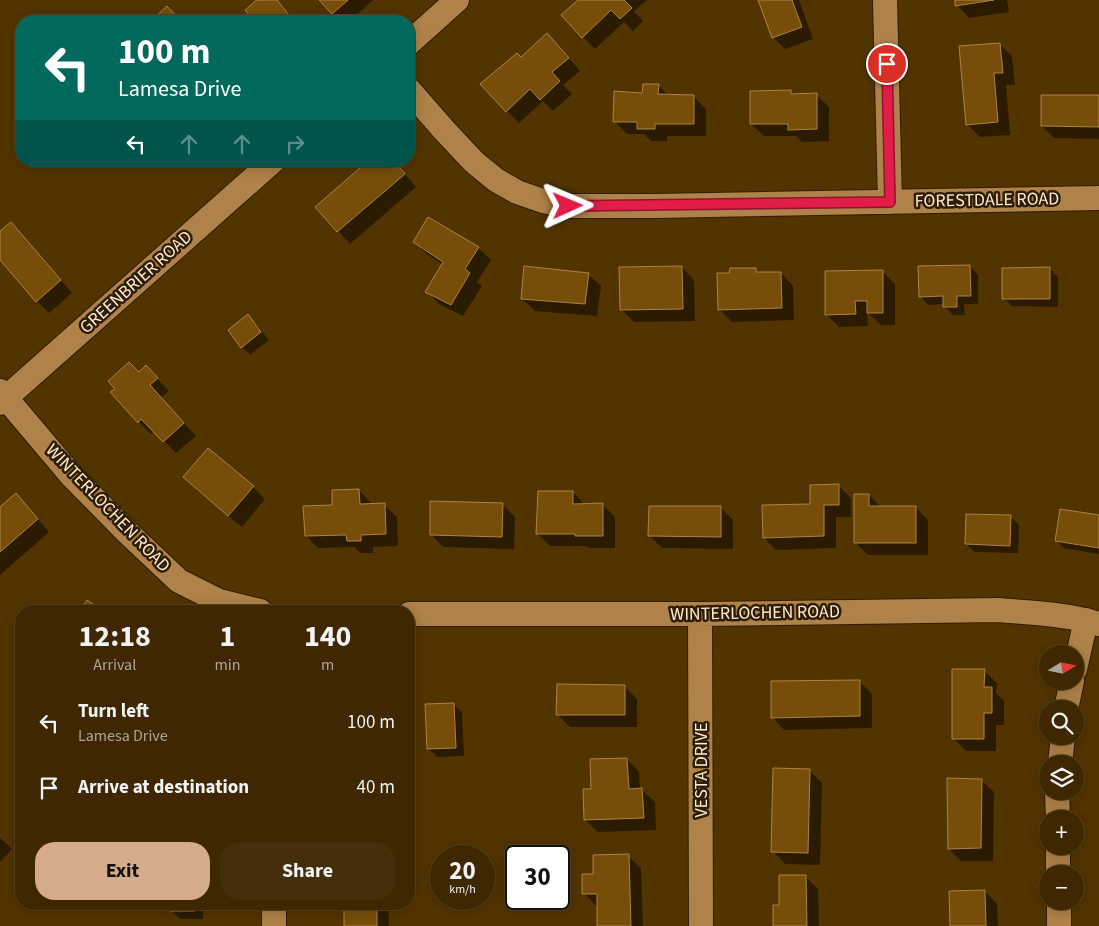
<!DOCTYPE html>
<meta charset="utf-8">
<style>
:root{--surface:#3e2701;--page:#452f0b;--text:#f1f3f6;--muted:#ada599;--line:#574423;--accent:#d6ab8b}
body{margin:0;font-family:"Source Sans 3",sans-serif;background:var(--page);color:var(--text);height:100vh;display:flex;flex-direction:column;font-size:19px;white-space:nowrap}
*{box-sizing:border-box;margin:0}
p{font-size:16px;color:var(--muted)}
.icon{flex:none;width:28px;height:28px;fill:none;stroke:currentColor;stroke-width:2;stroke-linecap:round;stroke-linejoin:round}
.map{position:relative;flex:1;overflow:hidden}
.sheet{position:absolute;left:15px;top:605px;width:400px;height:305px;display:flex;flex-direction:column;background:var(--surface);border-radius:20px;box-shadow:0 2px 12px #0003,0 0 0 1px var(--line)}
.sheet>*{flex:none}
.top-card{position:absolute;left:15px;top:15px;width:400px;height:152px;border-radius:20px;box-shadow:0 2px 12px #0003,0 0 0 1px var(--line);background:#00695c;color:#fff;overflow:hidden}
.needle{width:32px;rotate:80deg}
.tools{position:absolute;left:1039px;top:645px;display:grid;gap:10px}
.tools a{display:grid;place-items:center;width:45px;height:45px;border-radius:50%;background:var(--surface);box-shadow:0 2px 12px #0003,0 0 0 1px var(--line);font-size:25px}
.speed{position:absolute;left:430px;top:845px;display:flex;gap:10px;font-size:25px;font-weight:700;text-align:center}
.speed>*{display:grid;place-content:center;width:65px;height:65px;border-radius:50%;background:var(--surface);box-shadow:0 2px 12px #0003,0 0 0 1px var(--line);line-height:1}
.speed small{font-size:12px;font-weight:400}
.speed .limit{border:2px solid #111;border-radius:8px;background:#fff;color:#111}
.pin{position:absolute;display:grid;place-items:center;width:42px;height:42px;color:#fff;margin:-21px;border:2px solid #fff;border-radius:50%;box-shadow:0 1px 5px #0007}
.me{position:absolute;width:55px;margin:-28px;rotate:89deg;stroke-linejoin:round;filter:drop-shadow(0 0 4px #0008)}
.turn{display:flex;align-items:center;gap:18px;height:105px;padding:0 20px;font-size:22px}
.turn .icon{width:65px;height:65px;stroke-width:2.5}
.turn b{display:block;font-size:35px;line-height:42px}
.lanes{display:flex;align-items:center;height:48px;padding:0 20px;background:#0003;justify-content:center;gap:25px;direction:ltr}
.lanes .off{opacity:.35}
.eta{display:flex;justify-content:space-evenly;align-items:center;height:85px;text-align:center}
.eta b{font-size:30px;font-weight:700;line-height:35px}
.button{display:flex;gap:10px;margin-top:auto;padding:10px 20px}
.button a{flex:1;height:58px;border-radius:20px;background:var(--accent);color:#111;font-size:20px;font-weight:700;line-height:58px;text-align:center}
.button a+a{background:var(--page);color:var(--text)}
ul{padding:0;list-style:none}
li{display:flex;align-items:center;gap:15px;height:65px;padding:0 20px}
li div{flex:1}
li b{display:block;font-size:19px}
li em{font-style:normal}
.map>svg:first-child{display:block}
.shadow{fill:#0007}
.building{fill:#764e0a;stroke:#ad8247}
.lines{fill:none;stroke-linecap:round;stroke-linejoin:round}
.street-casing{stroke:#321d00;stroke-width:26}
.street{stroke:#ae8248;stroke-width:24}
.route-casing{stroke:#92132f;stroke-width:12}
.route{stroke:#e11d48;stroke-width:9}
.labels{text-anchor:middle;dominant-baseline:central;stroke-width:5;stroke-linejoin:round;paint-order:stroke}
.street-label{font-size:18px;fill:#fdead3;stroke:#2f1e05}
</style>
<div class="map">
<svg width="1099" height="926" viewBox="0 0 1099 926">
<rect width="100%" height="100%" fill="#523401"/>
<!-- shadow -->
<path class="shadow" d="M259,0H277L295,21H256L247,11Z
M320,0H373L350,21H340Z
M580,0H647L634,11L643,21L633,31L624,22L595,49L583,37Z
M759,0H799L813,39L785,49L773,37Z
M956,0H1007L1009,12L969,18L957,5Z
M999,44L1012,56L1015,85H1006L1010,135L980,137L968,125L961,47Z
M560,48L580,71L563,85L572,94L553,111L543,101L519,123L507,111L521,58Z
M658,85L668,95L693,96L706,109V136H667V141H651L644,134H627L615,122Z
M791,92L794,95H816L829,107V141L802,142L796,136H764L751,124Z
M1099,97V139L1054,138L1042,126Z
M394,161L416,187L350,244L317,207Z
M429,219L478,248L491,260L477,282L482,286L463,316L439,304L427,291L443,265L427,254L414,242Z
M0,233L23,236L72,293L49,313L37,301L0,258Z
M970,266L978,275V304H964L965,315H953L945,307V304L928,305L920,296Z
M682,267L694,280L695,321L634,322L621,309Z
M755,269L759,273H781L793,286L794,320L732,322L719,309L731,274Z
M1050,269L1058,277V307L1012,306L1004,298Z
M882,271L895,284V325H881L867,312L868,326L839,327L826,314Z
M588,274L601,286L597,316L535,311L522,299Z
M248,316L256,324L269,340L250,355L242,347Z
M146,367L169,391L161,398L196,436L176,453L154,431L151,434L139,422L116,389L139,373Z
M185,477L253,487L265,499L242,527L197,490Z
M838,485L851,498V517H836V548L776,550L764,538L812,505Z
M359,490L371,503L372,505H384L397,517L398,546L373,547V553H360L355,547L318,548L306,536L333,506Z
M573,492L585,505L602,504L615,517V548H589L586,546H550L537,533Z
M869,495L881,507H915L928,520V555H868L856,543Z
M502,504L515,517L514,549L443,547L431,534Z
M28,508L49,532L0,575V509Z
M721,508L733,520V549L662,548L650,536Z
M1011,517L1019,525L1018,553L975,552L966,544Z
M1099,517V554L1064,548L1056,540Z
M984,671L997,683L996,693L1004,701V725H996V751H966L953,738Z
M860,682L872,694V728L784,730L772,717Z
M624,686L637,699V727H570L558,715Z
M453,704L462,712L464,756L437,757L428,748Z
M627,759L639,772L640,790H642L655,802L656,830L598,832L585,820L593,790Z
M810,771L822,783L820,865L785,864L773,851Z
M981,780L994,792L993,861H961L949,849Z
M0,838L12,849L0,862Z
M628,856L641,868L643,926H599L598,906H596L584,893L594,875Z
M806,877L818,889L819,926H774L780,906Z
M985,891L997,904L998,926H951Z
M172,904H203V919H180L172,911Z
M345,904H388L389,926H346Z"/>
<!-- building -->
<path class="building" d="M257,0H277L294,21H254L245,10Z
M319,0H348L332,14Z
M578,0H624L632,8L620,19L611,10L582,38L561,15Z
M758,0H792L802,27L772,38Z
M955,0H994L955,6Z
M167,6L181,21H151Z
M547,33L569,58L552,72L560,81L540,100L530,89L506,112L480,84L517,53L521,57Z
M1000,43L1003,73H994L998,122L966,125L959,46Z
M643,84H659L658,94L694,95V124H655V129H637V122H613L614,91L642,93Z
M791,90V94L817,93V129L788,130V124H750V91Z
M1041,95H1099V127L1041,126Z
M368,161H394L405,174L337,232L315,207Z
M428,217L479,247L465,269L470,273L451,305L425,292L443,262L413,242Z
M11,222L61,280L36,302L0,260V231Z
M970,265L971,296H957V307H943V296L919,297L918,266Z
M524,266L589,273L585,304L521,299Z
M682,266L683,309L620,310L619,267Z
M1050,267V299H1002V268Z
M730,268H756V272H781L782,308L718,310L717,273H729Z
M883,270V313H867V301H855L856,314L825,315V271Z
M248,314L261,332L241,348L228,330Z
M129,362L139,372L146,365L158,378L150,385L184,423L163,442L141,419L138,423L110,392L115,389L108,381Z
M208,448L254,486L228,516L183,477Z
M839,484V505H824V536L763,538L762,505L810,504V485Z
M359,489L360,504L385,503L386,534L361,535V541H347L346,535L305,536L303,506L332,505V490Z
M538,491H573V504L603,503V536H575V534H536Z
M16,493L38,519L0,552V507Z
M854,494H869V506H916V543H854Z
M430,501L503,503L502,537L430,535Z
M649,506H721V537L648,536Z
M1060,509L1099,515V548L1055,541Z
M966,514L1011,515L1010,546L965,544Z
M87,600L103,611H79Z
M952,669H985L984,687H992V713H984V739H952Z
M860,680V716L771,718V681Z
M557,684L625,685V715H556Z
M454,703L456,748L427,749L425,704Z
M627,758L629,789L642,788L644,818L584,820L583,789H591L590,759Z
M773,768L810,769L808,853L771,852Z
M947,778L982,779L981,848L948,849Z
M629,854L631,926H597V894H582V874H593V855Z
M779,875H806L807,926H773V905H779Z
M985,890L986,926H950L949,891Z
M170,904H195V911H170Z
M344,904H377V926H344Z"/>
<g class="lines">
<defs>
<path id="street" d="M885,0L890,202
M409,43L457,0
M409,90L444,130L474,162L496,180L517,192L543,201L567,206H655L1099,198
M0,391L71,475L127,532L179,581L219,601L260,611
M0,403L273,161
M409,614H700L998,610C1032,613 1067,614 1099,624
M700,614L701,926
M1075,669L1086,620
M1066,709L1072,681
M1060,764L1063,736
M1057,791L1058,819
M1058,846V874
M1059,901V926
M274,904V926"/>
</defs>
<!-- street casing -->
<use href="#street" class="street-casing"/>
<!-- street -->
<use href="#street" class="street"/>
</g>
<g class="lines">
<defs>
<path id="route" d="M568,206L890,202L887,64"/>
</defs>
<!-- route casing -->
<use href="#route" class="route-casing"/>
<!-- route -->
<use href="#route" class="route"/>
</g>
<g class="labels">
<!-- street labels -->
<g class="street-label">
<text transform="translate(987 200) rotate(-1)">FORESTDALE ROAD</text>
<text transform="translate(136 282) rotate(-42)">GREENBRIER ROAD</text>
<text transform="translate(108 508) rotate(46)">WINTERLOCHEN ROAD</text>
<text transform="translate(755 613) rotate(-1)">WINTERLOCHEN ROAD</text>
<text transform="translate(701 770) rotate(-90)">VESTA DRIVE</text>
</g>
</g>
</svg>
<div class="tools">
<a><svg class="needle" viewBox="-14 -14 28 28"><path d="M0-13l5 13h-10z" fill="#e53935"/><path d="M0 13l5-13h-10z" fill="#ada599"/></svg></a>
<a><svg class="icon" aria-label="search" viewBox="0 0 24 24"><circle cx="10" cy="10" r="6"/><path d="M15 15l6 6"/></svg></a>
<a><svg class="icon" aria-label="layers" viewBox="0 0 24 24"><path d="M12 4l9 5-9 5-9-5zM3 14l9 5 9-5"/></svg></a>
<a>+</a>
<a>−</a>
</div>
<div class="speed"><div>20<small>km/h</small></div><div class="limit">30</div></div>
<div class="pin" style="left:887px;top:64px;background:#d93025"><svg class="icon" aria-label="arrive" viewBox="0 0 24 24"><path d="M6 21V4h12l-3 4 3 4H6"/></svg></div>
<svg class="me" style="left:568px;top:206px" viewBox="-20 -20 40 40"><path d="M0-17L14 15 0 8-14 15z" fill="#e11d48" stroke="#fff" stroke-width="4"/></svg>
<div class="top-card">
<div class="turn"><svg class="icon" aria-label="left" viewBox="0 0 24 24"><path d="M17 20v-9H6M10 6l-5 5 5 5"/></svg><div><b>100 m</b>Lamesa Drive</div></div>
<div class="lanes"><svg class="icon" aria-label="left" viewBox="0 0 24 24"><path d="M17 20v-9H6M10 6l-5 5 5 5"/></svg><svg class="icon off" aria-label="ahead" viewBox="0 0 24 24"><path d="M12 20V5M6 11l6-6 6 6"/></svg><svg class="icon off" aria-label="ahead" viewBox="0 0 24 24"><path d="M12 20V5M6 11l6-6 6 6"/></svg><svg class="icon off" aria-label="right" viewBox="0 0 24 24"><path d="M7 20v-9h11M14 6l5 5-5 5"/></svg></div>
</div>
<section class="sheet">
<div class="eta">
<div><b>12:18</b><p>Arrival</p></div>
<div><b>1</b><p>min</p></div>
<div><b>140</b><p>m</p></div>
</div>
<ul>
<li><svg class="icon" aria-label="left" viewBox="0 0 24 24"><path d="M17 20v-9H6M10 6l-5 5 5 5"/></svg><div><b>Turn left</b><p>Lamesa Drive</p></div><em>100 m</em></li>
<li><svg class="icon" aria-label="arrive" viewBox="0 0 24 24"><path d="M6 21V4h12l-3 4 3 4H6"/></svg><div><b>Arrive at destination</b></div><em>40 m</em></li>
</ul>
<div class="button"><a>Exit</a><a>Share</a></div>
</section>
</div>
